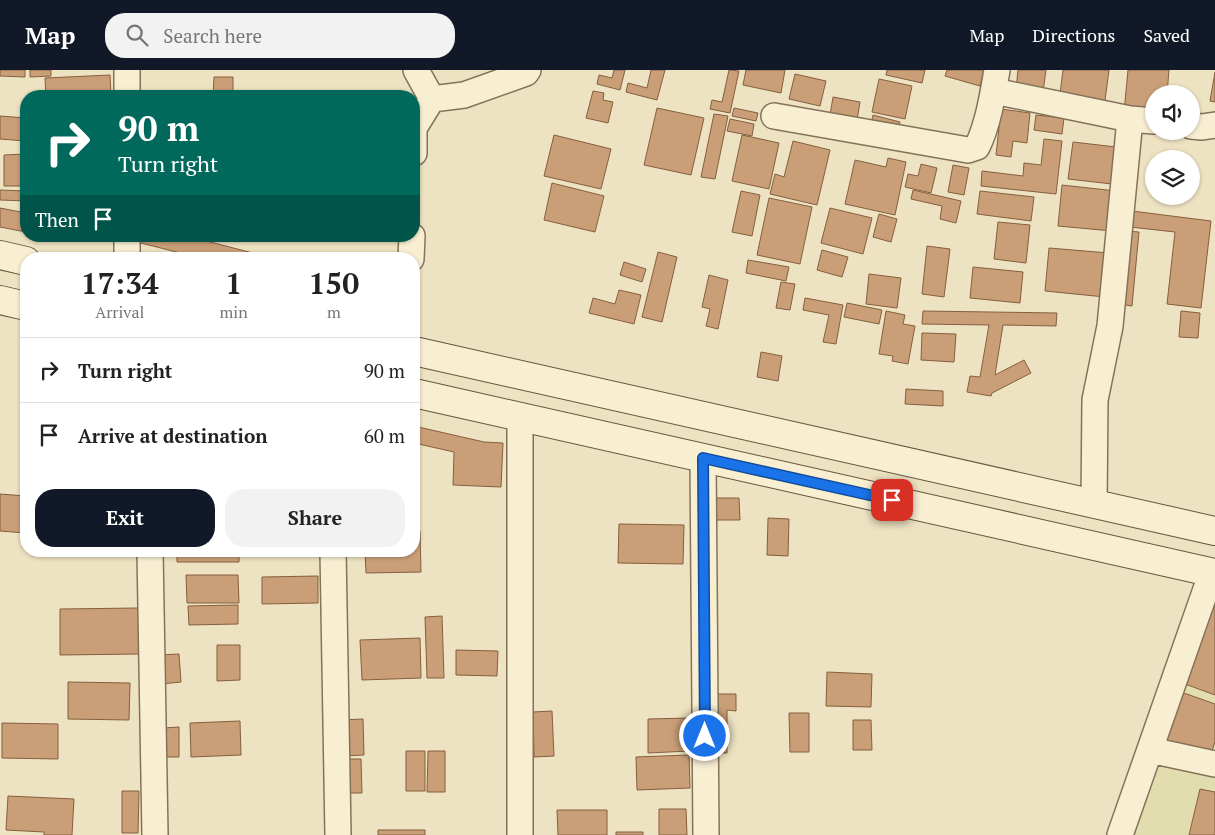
<!DOCTYPE html>
<style>
:root{--surface:#fff;--page:#f2f2f2;--text:#222;--muted:#767676;--line:#e0e0e0;--accent:#111827}
body{margin:0;font-family:"PT Serif",serif;background:var(--page);color:var(--text);height:100vh;display:flex;flex-direction:column;font-size:19px;white-space:nowrap}
*{box-sizing:border-box;margin:0}
p{font-size:16px;color:var(--muted)}
.icon{flex:none;width:28px;height:28px;fill:none;stroke:currentColor;stroke-width:2;stroke-linecap:round;stroke-linejoin:round}
.map{position:relative;flex:1;overflow:hidden}
.panel{position:absolute;left:20px;top:182px;width:400px;height:305px;display:flex;flex-direction:column;background:var(--surface);border-radius:20px;box-shadow:0 1px 4px #0004}
.panel>*{flex:none}
.banner{position:absolute;left:20px;top:20px;width:400px;height:152px;border-radius:20px;box-shadow:0 1px 4px #0004;background:#00695c;color:#fff;overflow:hidden}
.tools{position:absolute;left:1145px;top:15px;display:grid;gap:10px}
.tools a{display:grid;place-items:center;width:55px;height:55px;border-radius:50%;background:var(--surface);box-shadow:0 1px 4px #0004;font-size:25px}
.pin{position:absolute;display:grid;place-items:center;width:42px;height:42px;color:#fff;margin:-21px;border-radius:10px;box-shadow:0 2px 8px #0006}
.me{position:absolute;width:55px;margin:-28px;rotate:0deg;stroke-linejoin:round;filter:drop-shadow(0 0 4px #0008)}
.turn{display:flex;align-items:center;gap:18px;height:105px;padding:0 15px;font-size:22px}
.turn .icon{width:65px;height:65px;stroke-width:2.5}
.turn b{display:block;font-size:35px;line-height:42px}
.then{display:flex;align-items:center;height:48px;padding:0 15px;background:#0003;gap:10px;font-size:19px}
.eta{display:flex;justify-content:space-evenly;align-items:center;height:85px;text-align:center}
.eta b{font-size:30px;font-weight:700;line-height:35px}
.button{display:flex;gap:10px;margin-top:auto;padding:10px 15px}
.button a{flex:1;height:58px;border-radius:20px;background:var(--accent);color:#fff;font-size:20px;font-weight:700;line-height:58px;text-align:center}
.button a+a{background:var(--page);color:var(--text)}
ul{padding:0;list-style:none}
li{display:flex;align-items:center;gap:15px;height:65px;padding:0 15px;border-top:1px solid var(--line)}
li div{flex:1}
li b{display:block;font-size:19px}
li em{font-style:normal}
header{display:flex;align-items:center;gap:30px;box-sizing:border-box;height:70px;padding:0 25px;background:var(--accent);color:#fff}
header strong{font-size:24px}
nav{display:flex;gap:28px;margin-inline-start:auto;font-size:18px}
.search{width:350px;height:45px;background:var(--page);display:flex;align-items:center;gap:12px;box-sizing:border-box;padding:0 18px;border-radius:20px;color:var(--muted);font-size:19px}
.map>svg:first-child{display:block}
.farmland{fill:#e2ddae}
.building{fill:#ca9f77;stroke:#845f3f}
.lines{fill:none;stroke-linecap:round;stroke-linejoin:round}
.street-casing{stroke:#857359;stroke-width:28}
.secondary-casing{stroke:#67543c;stroke-width:30}
.street{stroke:#f8efd3;stroke-width:25}
.secondary{stroke:#f8efd3;stroke-width:28}
.route-casing{stroke:#114b97;stroke-width:12}
.route{stroke:#1a73e8;stroke-width:9}
</style>
<header>
<strong>Map</strong>
<div class="search"><svg class="icon" aria-label="search" viewBox="0 0 24 24"><circle cx="10" cy="10" r="6"/><path d="M15 15l6 6"/></svg>Search here</div>
<nav><a>Map</a><a>Directions</a><a>Saved</a></nav>
</header>
<div class="map">
<svg width="1215" height="765" viewBox="0 0 1215 765">
<rect width="100%" height="100%" fill="#ede2c1"/>
<!-- farmland -->
<path class="farmland" d="M1215,494V765H1120Z"/>
<!-- building -->
<path class="building" d="M0,0H25V7L0,6Z
M30,0H51V6L30,7Z
M614,0H625L620,20L597,14L599,5L612,8Z
M651,0H665L657,30L626,22L628,13L647,18Z
M729,0L739,1L730,43L710,39L712,30L722,32Z
M746,0H785L781,23L743,15Z
M887,0H925L922,13L886,5Z
M947,0H984L980,16L945,6Z
M1018,0H1046L1043,22L1016,19Z
M1063,0H1109L1104,38L1059,32Z
M1128,0H1169L1167,24H1154V45L1124,42Z
M1215,2V32L1210,31Z
M795,4L826,11L820,36L789,29Z
M110,5L111,26H46L45,8Z
M214,7H233V26H213Z
M879,9L912,16L905,49L872,42Z
M593,21L604,23L603,30L613,32L608,53L586,48Z
M833,27L860,32L857,50L830,45Z
M657,38L704,48L691,105L644,95Z
M734,38L758,43L756,51L732,46Z
M1001,39L1030,43L1027,73L1013,71L1011,87L996,85Z
M714,44L728,46L715,109L701,107Z
M873,45L900,52L897,64L870,58Z
M1036,45L1064,48L1062,64L1034,60Z
M0,46L26,48L25,71L0,69Z
M730,49L754,54L752,66L727,61Z
M554,65L611,79L601,119L544,106Z
M742,65L779,73L769,119L732,111Z
M1044,69L1062,71L1056,124L981,116L982,101L1023,106L1024,93L1041,95Z
M793,71L830,80L817,135L770,124L775,104L784,107Z
M1073,72L1116,77L1112,114L1068,109Z
M25,84V116H4V85Z
M888,88L906,92L895,145L845,134L855,90L886,97Z
M921,94L937,98L931,123L905,117L908,104L918,106Z
M953,95L969,98L964,125L948,122Z
M552,113L604,126L595,162L544,150Z
M1062,115L1116,121L1112,161L1058,156Z
M0,120L26,121V131L0,130Z
M913,120L961,131L956,153L940,149L942,136L911,129Z
M741,121L760,125L752,166L732,162Z
M980,121L1034,127L1031,151L977,144Z
M769,128L812,137L800,194L757,185Z
M0,138L26,143V162L0,157Z
M830,138L872,148L863,184L821,173Z
M1132,141L1211,151L1201,238L1167,234L1175,162L1130,157Z
M879,144L897,149L891,172L873,167Z
M998,152L1030,155L1026,193L994,189Z
M1126,161L1139,162L1132,236L1119,234Z
M138,166H187L276,189H204L137,172Z
M927,176L950,179L944,227L922,224Z
M1049,178L1109,183L1105,227L1045,221Z
M822,180L848,187L842,207L817,200Z
M658,182L677,187L662,252L642,247Z
M748,190L789,197L786,211L746,203Z
M624,192L646,199L642,212L620,205Z
M973,197L1023,202L1020,233L970,228Z
M869,204L901,208L897,238L866,234Z
M709,205L728,210L718,259L706,256L710,239L702,237Z
M781,212L795,214L790,240L776,238Z
M619,220L641,225L634,254L589,243L593,228L615,234Z
M805,228L843,235L836,274L823,272L829,245L803,240Z
M847,233L882,240L879,254L844,247Z
M886,241L905,245L903,254L915,256L908,294L892,291L893,286L879,284Z
M923,241L1057,243L1056,256L1003,255L995,305L1024,290L1031,303L992,323L991,326L967,322L970,306L980,307L989,255L922,254Z
M1181,241L1200,243L1198,268L1179,267Z
M922,263L956,264L954,292L921,290Z
M761,282L782,286L778,311L757,307Z
M906,319L943,321V336L905,334Z
M414,356L484,372L503,373L501,417L453,415L454,382L414,373Z
M414,376L419,377L416,420H414Z
M0,424L26,426V463L0,461Z
M414,426H417V454H414Z
M706,428H739L740,450H705Z
M768,448L789,449L788,486L767,485Z
M619,454L684,455L683,494L618,493Z
M414,461H420L421,502L366,503L365,481H414Z
M177,481H239V492H177Z
M186,505H238L239,533H187Z
M318,506V533L262,534V507Z
M1215,532V625L1185,614Z
M238,535V554L189,555L188,536Z
M138,538L139,584L60,585V539Z
M442,546L444,608H427L425,547Z
M420,568L421,608L362,610L360,570Z
M217,575H240V610L217,611Z
M456,580L498,581L497,606L456,605Z
M179,584L181,612L161,614L158,585Z
M827,602L872,604L871,637L826,636Z
M68,612L130,613L129,650L68,649Z
M1181,622L1215,634V672L1210,687L1164,672Z
M713,624H736V641L727,640V683H712Z
M552,641L554,686L534,687L533,642Z
M789,643H809V682H790Z
M689,648L690,681L648,683V649Z
M363,649L364,685L341,686L340,650Z
M853,650H871L872,680H853Z
M240,651L241,685L191,687L190,653Z
M2,653L58,654V689L2,688Z
M179,657V687H165L164,658Z
M406,681H425V721H406Z
M428,681H445V722H427Z
M689,685L690,718L637,720L636,687Z
M345,689H361L362,723H346Z
M1200,719L1215,722V765H1189Z
M122,721H139L138,763H122Z
M8,726L74,729L72,765H44V762L6,760Z
M659,739H686L687,765H659Z
M557,740H607V765H558Z
M378,760H425V765H378Z
M616,762H643V765H616Z"/>
<g class="lines">
<defs>
<path id="street" d="M127,0V26
M416,0L432,29
M994,21L1130,49L1154,51
M774,46L968,80L977,77C988,55 993,24 997,0
M1191,56L1202,57L1215,55
M414,83V58L432,29L464,25L526,3L528,0
M127,166V189
M411,189L412,166
M520,347V765
M703,388L706,765
M1094,434L1095,330L1110,256L1130,49
M150,481L155,765
M333,481L338,765
M1150,680L1215,694
M1120,765L1212,502"/>
<path id="secondary" d="M0,185L26,191
M0,230L26,236
M414,281L1215,461
M414,323L1215,503"/>
</defs>
<!-- street casing -->
<use href="#street" class="street-casing"/>
<!-- secondary casing -->
<use href="#secondary" class="secondary-casing"/>
<!-- street -->
<use href="#street" class="street"/>
<!-- secondary -->
<use href="#secondary" class="secondary"/>
</g>
<g class="lines">
<defs>
<path id="route" d="M705,666L703,388L892,430"/>
</defs>
<!-- route casing -->
<use href="#route" class="route-casing"/>
<!-- route -->
<use href="#route" class="route"/>
</g>
</svg>
<div class="tools">
<a><svg class="icon" aria-label="sound" viewBox="0 0 24 24"><path d="M4 9h4l5-4v14l-5-4H4zM17 9q2 3 0 6"/></svg></a>
<a><svg class="icon" aria-label="layers" viewBox="0 0 24 24"><path d="M12 4l9 5-9 5-9-5zM3 14l9 5 9-5"/></svg></a>
</div>
<div class="pin" style="left:892px;top:430px;background:#d93025"><svg class="icon" aria-label="arrive" viewBox="0 0 24 24"><path d="M6 21V4h12l-3 4 3 4H6"/></svg></div>
<svg class="me" style="left:705px;top:666px" viewBox="-20 -20 40 40"><circle r="17" fill="#1a73e8" stroke="#fff" stroke-width="3"/><path d="M0-11L8 9 0 5-8 9z" fill="#fff"/></svg>
<div class="banner">
<div class="turn"><svg class="icon" aria-label="right" viewBox="0 0 24 24"><path d="M7 20v-9h11M14 6l5 5-5 5"/></svg><div><b>90 m</b>Turn right</div></div>
<div class="then">Then<svg class="icon" aria-label="arrive" viewBox="0 0 24 24"><path d="M6 21V4h12l-3 4 3 4H6"/></svg></div>
</div>
<section class="panel">
<div class="eta">
<div><b>17:34</b><p>Arrival</p></div>
<div><b>1</b><p>min</p></div>
<div><b>150</b><p>m</p></div>
</div>
<ul>
<li><svg class="icon" aria-label="right" viewBox="0 0 24 24"><path d="M7 20v-9h11M14 6l5 5-5 5"/></svg><div><b>Turn right</b></div><em>90 m</em></li>
<li><svg class="icon" aria-label="arrive" viewBox="0 0 24 24"><path d="M6 21V4h12l-3 4 3 4H6"/></svg><div><b>Arrive at destination</b></div><em>60 m</em></li>
</ul>
<div class="button"><a>Exit</a><a>Share</a></div>
</section>
</div>
